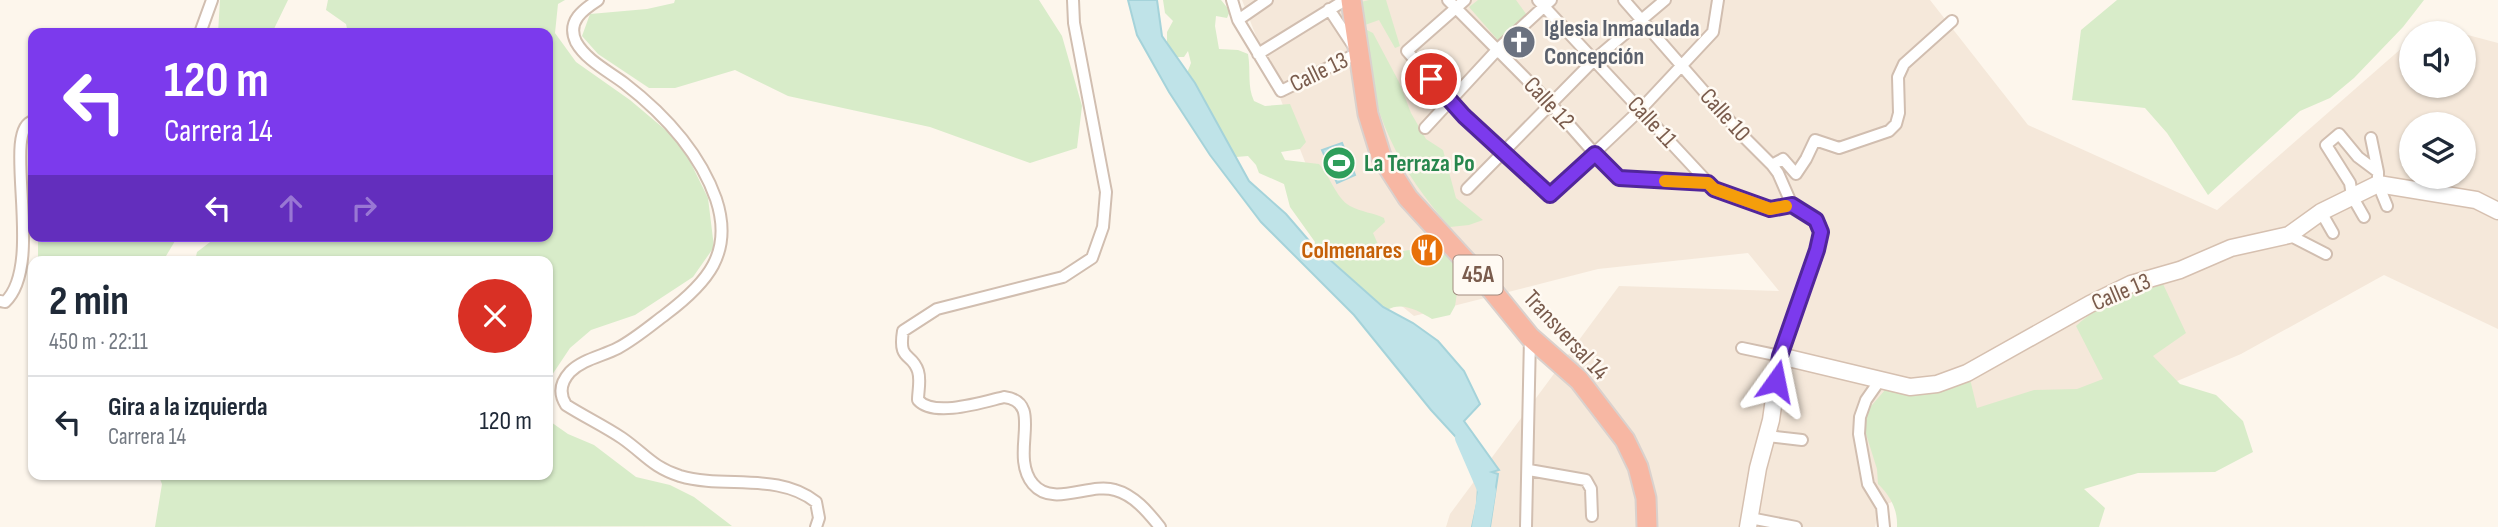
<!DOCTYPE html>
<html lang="es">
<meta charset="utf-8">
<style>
:root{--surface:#fff;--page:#f2f2f3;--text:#1f2937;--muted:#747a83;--line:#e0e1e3}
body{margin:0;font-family:"Sofia Sans Condensed",sans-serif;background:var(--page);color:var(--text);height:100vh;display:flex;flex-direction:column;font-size:26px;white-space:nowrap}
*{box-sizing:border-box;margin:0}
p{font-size:23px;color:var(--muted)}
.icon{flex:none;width:38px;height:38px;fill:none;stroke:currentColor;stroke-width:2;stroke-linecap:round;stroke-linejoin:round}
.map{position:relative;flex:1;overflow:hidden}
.drawer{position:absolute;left:28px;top:256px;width:525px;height:224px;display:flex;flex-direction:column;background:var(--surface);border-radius:14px;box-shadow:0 2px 5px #0004}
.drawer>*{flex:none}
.top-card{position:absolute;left:28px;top:28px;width:525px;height:214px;border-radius:14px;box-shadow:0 2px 5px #0004;background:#7c3aed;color:#fff;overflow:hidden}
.fabs{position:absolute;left:2399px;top:21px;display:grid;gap:14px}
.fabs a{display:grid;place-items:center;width:77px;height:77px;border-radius:50%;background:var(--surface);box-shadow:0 2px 5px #0004;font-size:35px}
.pin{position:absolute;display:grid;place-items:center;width:60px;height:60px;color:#fff;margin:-30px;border:4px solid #fff;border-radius:50%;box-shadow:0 2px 7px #0007}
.me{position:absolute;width:77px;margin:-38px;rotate:12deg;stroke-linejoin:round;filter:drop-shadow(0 0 5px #0008)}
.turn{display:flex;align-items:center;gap:24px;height:147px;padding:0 21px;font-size:32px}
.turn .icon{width:91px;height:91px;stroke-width:2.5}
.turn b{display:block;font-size:49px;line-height:60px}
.lanes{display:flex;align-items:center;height:66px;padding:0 21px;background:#0003;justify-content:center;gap:35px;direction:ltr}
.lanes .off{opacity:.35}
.round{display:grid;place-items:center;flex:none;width:74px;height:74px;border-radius:37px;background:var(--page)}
.head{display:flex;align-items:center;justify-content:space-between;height:119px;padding:0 21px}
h1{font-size:42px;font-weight:700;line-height:52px}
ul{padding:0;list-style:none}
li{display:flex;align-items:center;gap:21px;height:91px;padding:0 21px;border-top:2px solid var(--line)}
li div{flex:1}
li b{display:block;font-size:26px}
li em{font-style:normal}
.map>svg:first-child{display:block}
.residential{fill:#f5e8da;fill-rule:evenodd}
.green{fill:#d8ecc9}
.water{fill:#bfe3e8;stroke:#a5d3da;stroke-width:2}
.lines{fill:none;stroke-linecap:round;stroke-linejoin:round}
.river{stroke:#bfe3e8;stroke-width:18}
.street-casing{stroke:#d1beb0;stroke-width:14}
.secondary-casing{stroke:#d6c0b0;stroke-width:19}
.highway-casing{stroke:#dad1cd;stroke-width:23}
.street{stroke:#fff;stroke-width:10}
.secondary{stroke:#fff;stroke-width:16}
.highway{stroke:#f7b7a3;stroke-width:19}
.route-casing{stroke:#51269a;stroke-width:18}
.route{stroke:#7c3aed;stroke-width:12}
.slow{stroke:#f59e0b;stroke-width:12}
.labels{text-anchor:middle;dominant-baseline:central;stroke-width:5;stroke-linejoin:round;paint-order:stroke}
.shield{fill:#fffaf3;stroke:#a28b7f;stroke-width:2}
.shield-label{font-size:23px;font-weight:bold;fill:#7a5c4d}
.worship-label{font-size:24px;font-weight:bold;fill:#5b616d;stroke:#fffaf3;text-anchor:start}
.street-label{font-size:24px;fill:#7a5c4d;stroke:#fffaf3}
.leisure-label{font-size:24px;font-weight:bold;fill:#27864d;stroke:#fffaf3;text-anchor:start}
.food-label{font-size:24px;font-weight:bold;fill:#c56008;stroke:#fffaf3;text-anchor:end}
</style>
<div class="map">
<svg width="2498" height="527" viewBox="0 0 2498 527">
<rect width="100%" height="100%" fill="#fdf6ec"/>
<!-- residential -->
<path class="residential" d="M1242,0H1930L2028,125L2217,210L2411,40L2412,86H2464V34L2498,43V329L2384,275L2241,354L1880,507L1875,527H1446L1450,514L1619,286L1779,291L1748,253L1598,269L1414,316L1342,257ZM2412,124H2464V177H2412Z"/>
<!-- green -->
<path class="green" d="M220,0H288L272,33H218Z
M328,0H565L558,4L555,33L576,62L630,100L681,143L708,198L714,247L693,277L635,315L591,330L570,348L548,381V261H195L197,252L218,236H548V33H348L346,24L326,10Z
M675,0H1039L1062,36L1082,106L1077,148L1030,163L930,127L788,96L735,70L675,88H649L598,54L582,36L590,14L647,9L674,3Z
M1163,0H1221L1230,11L1227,18L1216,16L1215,26L1219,49L1238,50L1248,54C1251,71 1247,86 1254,101L1265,106L1290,104L1306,142L1300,149L1281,152L1285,160L1319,164C1330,176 1336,198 1350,206C1361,212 1374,213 1384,218L1385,222L1373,233L1380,249L1388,256C1395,255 1404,250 1410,250C1426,250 1427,265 1448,253L1453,263L1465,268L1476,278L1466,290L1458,287L1455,306L1450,315L1432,319C1419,311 1402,301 1387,310C1364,301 1352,274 1331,261L1324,265L1312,251L1315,242L1290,207L1284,184L1259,173L1256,165L1248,156L1236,157L1224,153L1187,73L1191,63L1188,51L1184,57H1176L1167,52V32L1173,21L1165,13Z
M1369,0H1386L1400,46L1395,48L1379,20L1365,25L1357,16L1361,2Z
M1478,0H1516L1529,18L1503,46L1469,7Z
M2117,0H2424L2403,27L2354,78L2330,98L2300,111L2208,195L2167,133L2145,108L2072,100L2081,30Z
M1367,30L1373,33L1399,82L1411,113L1426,139L1443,150L1456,198L1483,220L1469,225L1450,227C1400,172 1365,106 1367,30Z
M38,236H178L163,261H38Z
M2163,284L2186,333L2153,356L2180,384L2216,395L2243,421L2253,452L2215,472L2138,473L2084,489L2105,508L2099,527H1897C1898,510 1890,495 1878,484L1877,469L1866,434V412L1885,390C1920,398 1938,393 1970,379L1977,408L2034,390L2077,389L2103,379L2076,326C2103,301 2129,295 2163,284Z
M548,420L568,434L594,445L636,477L670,485L694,497L732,526L155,527L162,484L158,474H548Z"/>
<!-- water -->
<path class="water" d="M1128,0H1157L1162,36L1195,83L1249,181L1286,214L1311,243L1383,307L1413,323L1438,341L1464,371L1480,404L1464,421L1499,470L1492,472L1498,474L1490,527H1472L1477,504L1479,469L1467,449L1431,410L1354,315L1261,222L1210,155L1169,92L1137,35Z
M1342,143L1355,175L1337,183L1322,150Z"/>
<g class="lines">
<!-- river -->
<path class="river" d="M1464,438L1487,491L1481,527"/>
<defs>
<path id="street" d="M598,0C584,9 566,21 576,42C586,60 608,71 624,83C663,113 699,151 716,199C734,253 707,283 666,314C650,326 635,339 618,348C603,356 583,359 570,372C560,383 559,394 566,405C585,417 604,426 622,438C645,454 652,467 680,476C724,489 778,472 816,502L819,518L816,527
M1073,0L1074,23L1106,192L1103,227L1092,258L1063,277L937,309L903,331C898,362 912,352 918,371C921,380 918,391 918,400C934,418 983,402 1004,397C1046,402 1008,454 1033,484C1053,508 1090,482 1115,490C1134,495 1148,512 1160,527
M1232,0L1238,20L1281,91L1358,53L1329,9
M1448,0L1550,103L1595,154L1619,178L1708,183
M1465,0L1407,51L1464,116L1550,195L1641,109L1713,32L1718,0
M1538,0L1714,189L1770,209L1792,205
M1624,0L1743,136L1772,165L1778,173L1792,205
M1238,20L1267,0
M200,33L212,0
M1258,54L1342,2L1341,0
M1425,128L1498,49L1551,0
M2371,138L2378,172V184L2387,206
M1772,165L1783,159L1796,174L1806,159L1815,140L1839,148L1889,131L1896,124L1899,113L1898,77L1904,64L1952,21
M1467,189L1595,59L1665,0
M2321,212L2333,233
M2364,217L2352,196L2350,183L2326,145L2339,134L2358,157L2378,172
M2289,235L2326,254
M0,301L5,302C46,264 0,129 33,121
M1742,348L1780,356L1817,250L1821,232L1816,220L1792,205
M1880,380L1866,400L1860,417L1859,434L1868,484L1882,507L1884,527
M1768,436L1802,440
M1529,470L1586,480L1591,489L1592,516
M1750,518L1796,527
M1526,527L1530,337"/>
<path id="secondary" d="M1748,527L1758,468L1771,420L1780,356L1910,387L1937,384L1967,373L2090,304L2131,284L2180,270L2231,248L2289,235L2321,212L2378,184L2476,200L2498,211"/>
<path id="highway" d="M1351,0L1368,114L1381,156L1408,198L1487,284L1530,337L1579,380L1625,440L1638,467L1646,498L1647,527"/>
</defs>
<!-- street casing -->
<use href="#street" class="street-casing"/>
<!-- secondary casing -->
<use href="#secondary" class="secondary-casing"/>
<!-- highway casing -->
<use href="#highway" class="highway-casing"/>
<!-- street -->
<use href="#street" class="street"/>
<!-- secondary -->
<use href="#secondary" class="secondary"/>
<!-- highway -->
<use href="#highway" class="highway"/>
</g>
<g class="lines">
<defs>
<path id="route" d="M1431,79L1464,116L1550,195L1595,154L1619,178L1708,183L1714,189L1770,209L1792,205L1816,220L1821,232L1817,250L1780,356L1776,381"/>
</defs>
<!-- route casing -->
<use href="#route" class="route-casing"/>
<!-- route -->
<use href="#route" class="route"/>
<!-- slow -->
<path class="slow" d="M1665,181L1708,183L1714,189L1770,209L1786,206"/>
</g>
<!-- icons -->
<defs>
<symbol id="church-disc" viewBox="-11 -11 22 22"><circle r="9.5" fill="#6b7280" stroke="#fffaf3"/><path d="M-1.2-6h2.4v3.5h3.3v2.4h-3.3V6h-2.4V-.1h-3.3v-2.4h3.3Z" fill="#fff"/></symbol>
<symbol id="stadium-disc" viewBox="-11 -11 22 22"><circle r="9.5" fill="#2e9e5b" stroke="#fffaf3"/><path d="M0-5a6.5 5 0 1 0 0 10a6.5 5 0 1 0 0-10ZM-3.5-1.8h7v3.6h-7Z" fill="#fff"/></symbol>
<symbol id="restaurant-disc" viewBox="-11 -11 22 22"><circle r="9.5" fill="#e8710a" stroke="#fffaf3"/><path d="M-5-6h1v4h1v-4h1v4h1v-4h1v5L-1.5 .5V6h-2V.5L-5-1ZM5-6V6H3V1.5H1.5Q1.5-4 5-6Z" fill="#fff"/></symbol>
</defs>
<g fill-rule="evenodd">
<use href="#church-disc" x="1500" y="23" width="38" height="38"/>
<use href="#stadium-disc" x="1320" y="144" width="38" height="38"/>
<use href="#restaurant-disc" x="1408" y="231" width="38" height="38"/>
</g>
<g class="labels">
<!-- shield labels -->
<rect class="shield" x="1453.5" y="255.5" width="49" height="39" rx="5"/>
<g class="shield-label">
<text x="1478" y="275">45A</text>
</g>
<!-- worship labels -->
<g class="worship-label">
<text x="1544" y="28">Iglesia Inmaculada<tspan x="1544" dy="28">Concepción</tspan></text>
</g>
<!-- street labels -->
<g class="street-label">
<text transform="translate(1319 72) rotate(-26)">Calle 13</text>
<text transform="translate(1549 103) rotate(47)">Calle 12</text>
<text transform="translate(1725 115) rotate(48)">Calle 10</text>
<text transform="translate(1652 122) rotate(47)">Calle 11</text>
<text transform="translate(2121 292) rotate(-23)">Calle 13</text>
<text transform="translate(1566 335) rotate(47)">Transversal 14</text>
</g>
<!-- leisure labels -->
<g class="leisure-label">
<text x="1364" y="163">La Terraza Po</text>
</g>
<!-- food labels -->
<g class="food-label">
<text x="1402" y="250">Colmenares</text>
</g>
</g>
</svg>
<div class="fabs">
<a><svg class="icon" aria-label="sound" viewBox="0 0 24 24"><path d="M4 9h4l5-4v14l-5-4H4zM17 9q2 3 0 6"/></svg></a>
<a><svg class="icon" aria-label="layers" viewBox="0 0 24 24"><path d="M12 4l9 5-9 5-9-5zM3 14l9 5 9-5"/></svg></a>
</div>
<div class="pin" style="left:1431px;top:79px;background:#d93025"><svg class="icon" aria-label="arrive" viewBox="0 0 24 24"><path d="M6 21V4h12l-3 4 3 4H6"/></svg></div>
<svg class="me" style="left:1776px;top:381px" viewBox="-20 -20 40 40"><path d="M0-17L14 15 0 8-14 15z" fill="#7c3aed" stroke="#fff" stroke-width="4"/></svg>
<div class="top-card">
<div class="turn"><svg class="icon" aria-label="left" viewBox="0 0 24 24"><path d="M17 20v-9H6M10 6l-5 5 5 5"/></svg><div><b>120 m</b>Carrera 14</div></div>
<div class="lanes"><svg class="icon" aria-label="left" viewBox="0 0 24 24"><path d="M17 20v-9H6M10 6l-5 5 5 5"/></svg><svg class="icon off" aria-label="ahead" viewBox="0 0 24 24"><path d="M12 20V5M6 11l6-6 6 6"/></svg><svg class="icon off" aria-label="right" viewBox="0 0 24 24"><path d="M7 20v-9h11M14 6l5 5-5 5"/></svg></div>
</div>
<section class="drawer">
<div class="head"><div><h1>2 min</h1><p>450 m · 22:11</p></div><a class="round" style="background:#d93025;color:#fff"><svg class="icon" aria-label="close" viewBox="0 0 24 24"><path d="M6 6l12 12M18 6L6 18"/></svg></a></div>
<ul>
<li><svg class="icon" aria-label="left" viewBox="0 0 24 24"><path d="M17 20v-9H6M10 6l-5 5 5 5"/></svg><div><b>Gira a la izquierda</b><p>Carrera 14</p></div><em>120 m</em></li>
</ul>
</section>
</div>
